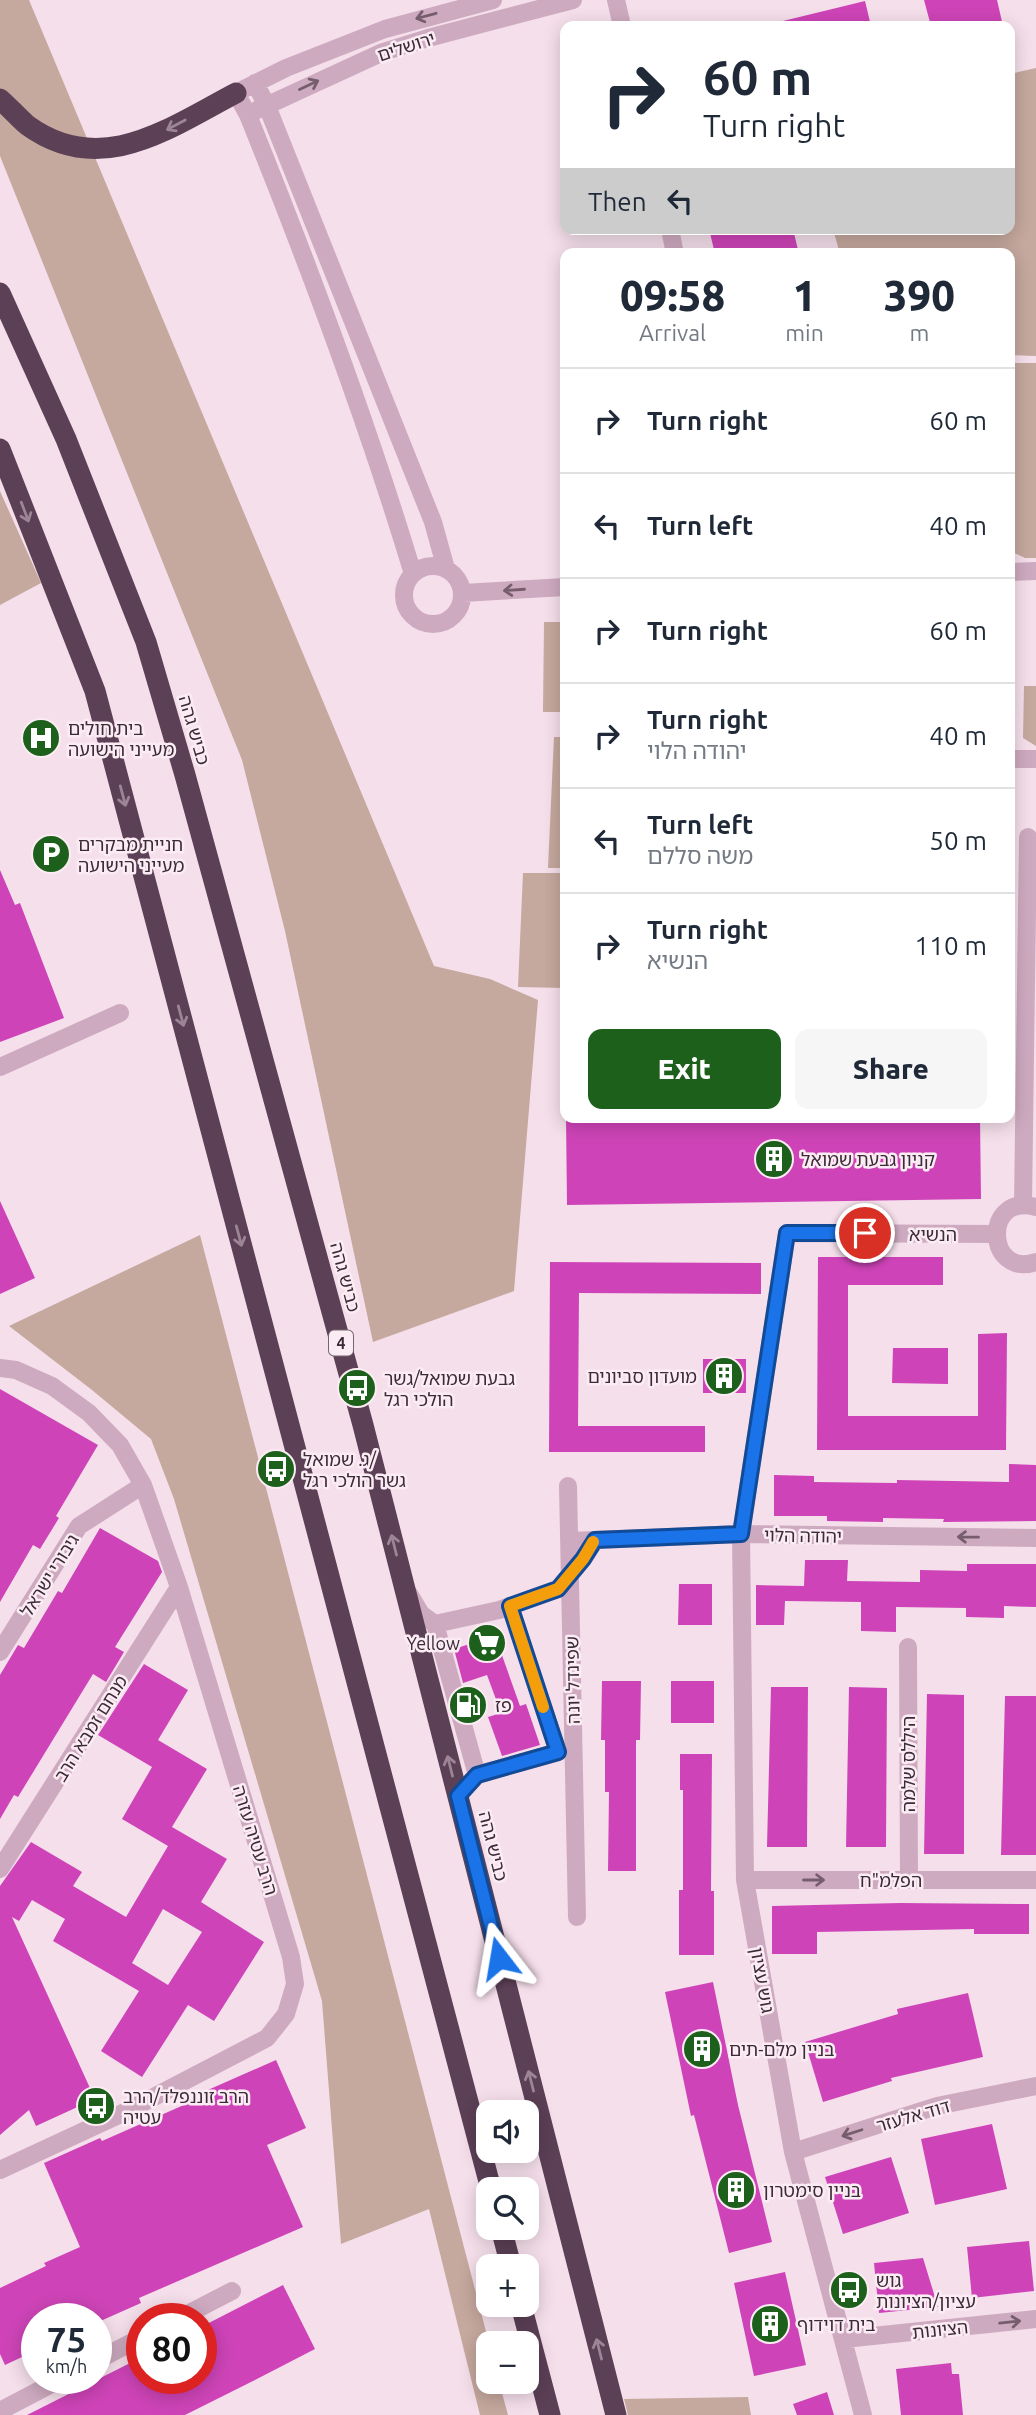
<!DOCTYPE html>
<meta charset="utf-8">
<style>
:root{--surface:#fff;--page:#f6f6f7;--text:#1f2937;--muted:#747a83;--line:#e0e1e3;--accent:#1d601c}
body{margin:0;font-family:Ubuntu,"Noto Sans Hebrew",sans-serif;background:var(--page);color:var(--text);height:100vh;display:flex;flex-direction:column;font-size:26px;white-space:nowrap}
*{box-sizing:border-box;margin:0}
p{font-size:23px;color:var(--muted)}
.icon{flex:none;width:38px;height:38px;fill:none;stroke:currentColor;stroke-width:2;stroke-linecap:round;stroke-linejoin:round}
.map{position:relative;flex:1;overflow:hidden}
.details{position:absolute;left:560px;top:248px;width:455px;height:875px;display:flex;flex-direction:column;background:var(--surface);border-radius:14px;box-shadow:0 4px 18px #0003}
.details>*{flex:none}
.banner{position:absolute;left:560px;top:21px;width:455px;height:214px;border-radius:14px;box-shadow:0 4px 18px #0003;background:#fff;color:var(--text);overflow:hidden}
.controls{position:absolute;left:476px;top:2100px;display:grid;gap:14px}
.controls a{display:grid;place-items:center;width:63px;height:63px;border-radius:14px;background:var(--surface);box-shadow:0 4px 18px #0003;font-size:35px}
.speed{position:absolute;left:21px;top:2303px;display:flex;gap:14px;font-size:35px;font-weight:700;text-align:center}
.speed>*{display:grid;place-content:center;width:91px;height:91px;border-radius:50%;background:var(--surface);box-shadow:0 4px 18px #0003;line-height:1}
.speed small{font-size:18px;font-weight:400}
.speed .limit{border:10px solid #d22;background:#fff;color:#111}
.pin{position:absolute;display:grid;place-items:center;width:60px;height:60px;color:#fff;margin:-30px;border:4px solid #fff;border-radius:50%;box-shadow:0 2px 7px #0007}
.me{position:absolute;width:77px;margin:-38px;rotate:346deg;stroke-linejoin:round;filter:drop-shadow(0 0 5px #0008)}
.turn{display:flex;align-items:center;gap:24px;height:147px;padding:0 28px;font-size:32px}
.turn .icon{width:91px;height:91px;stroke-width:2.5}
.turn b{display:block;font-size:49px;line-height:60px}
.then{display:flex;align-items:center;height:66px;padding:0 28px;background:#0003;gap:14px;font-size:26px}
.eta{display:flex;justify-content:space-evenly;align-items:center;height:119px;text-align:center}
.eta b{font-size:42px;font-weight:800;line-height:49px}
.button{display:flex;gap:14px;margin-top:auto;padding:14px 28px}
.button a{flex:1;height:80px;border-radius:14px;background:var(--accent);color:#fff;font-size:28px;font-weight:800;line-height:80px;text-align:center}
.button a+a{background:var(--page);color:var(--text)}
ul{padding:0;list-style:none}
li{display:flex;align-items:center;gap:21px;height:105px;padding:0 28px;border-top:2px solid var(--line)}
li div{flex:1}
li b{display:block;font-size:26px}
li em{font-style:normal}
.map>svg:first-child{display:block}
.green{fill:#c5a89e}
.building{fill:#ce44b8;fill-rule:evenodd}
.lines{fill:none;stroke-linecap:round;stroke-linejoin:round}
.minor{stroke:#ceaac0;stroke-width:18}
.highway{stroke:#5c4056;stroke-width:21}
.oneway{stroke:#765d6e}
.oneway2{stroke:#9c8595}
.route-casing{stroke:#114b97;stroke-width:18}
.route{stroke:#1a73e8;stroke-width:12}
.slow{stroke:#f59e0b;stroke-width:12}
.labels{text-anchor:middle;dominant-baseline:central;stroke-width:5;stroke-linejoin:round;paint-order:stroke}
.shield{fill:#fbecf4;stroke:#756470;stroke-width:2}
.shield-label{font-size:16px;font-weight:bold;fill:#3b2a37}
.street-label{font-size:18px;fill:#3b2a37;stroke:#fbecf4}
.poi-label{font-size:18px;fill:#3b2a37;stroke:#fbecf4;text-anchor:start}
</style>
<div class="map">
<svg width="1036" height="2415" viewBox="0 0 1036 2415">
<rect width="100%" height="100%" fill="#f5dfeb"/>
<!-- green -->
<path class="green" d="M0,0H29L434,966L490,979L538,1000L514,1291L373,1342L285,931L242,760L0,156Z
M1036,68V356L1010,355V254H840L833,229H1010V74Z
M1010,363H1036V558H1025L1010,551Z
M0,491L41,583L0,605Z
M544,622H565V712H543Z
M1024,686H1036V746L1023,738Z
M554,737H565V868H548Z
M523,873H565V988L518,987Z
M200,1235L489,2343L488,2382H499L508,2415H480L429,2209L341,2244L322,2001L174,1499L151,1439L92,1390L9,1326Z
M748,2397L751,2415H628L624,2399Z"/>
<!-- building -->
<path class="building" d="M924,0H997L1003,26H931Z
M865,1L871,26H784L783,21Z
M726,229H793L799,254H715L710,233Z
M0,870L15,905L20,903L64,1018L0,1042Z
M566,1118H980L981,1199L567,1205Z
M0,1201L35,1278L0,1294Z
M818,1257H943V1285H848V1416H978V1334L1007,1333L1006,1450H817Z
M550,1262L761,1263V1294L579,1293L578,1426H705V1452H549Z
M893,1348H948V1384L892,1383Z
M703,1359H746V1393H703Z
M0,1389L98,1445L56,1516L59,1518L40,1549L33,1545L0,1602Z
M1009,1464L1036,1465V1521L943,1522L944,1519L883,1518V1522L827,1521V1516H774V1475L814,1476V1482L897,1483V1480L1009,1482Z
M100,1528L158,1561L162,1572L115,1647L124,1652L106,1682L93,1674L18,1797L14,1795L0,1819V1675L18,1645L24,1648L58,1591L62,1593Z
M805,1560H848L847,1581L920,1582V1570L967,1571V1564H1036V1607L1004,1606V1618L966,1617V1608L896,1607V1632L861,1631V1602L785,1601L784,1625H756V1585L804,1586Z
M679,1584H712V1625H678Z
M493,1630L520,1706L526,1704L540,1745L502,1756L488,1717L501,1713L487,1675L463,1683L454,1649L476,1642L474,1637Z
M144,1664L188,1690L158,1740L207,1769L172,1827L227,1859L201,1902L264,1942L214,2021L188,2005L142,2077L101,2051L139,1991L53,1941L65,1919L32,1900L19,1921L12,1917L95,2099L36,2126L29,2110L0,2135V1886L31,1842L82,1872L73,1886L126,1917L168,1846L122,1819L152,1767L98,1735ZM163,1909L202,1932L168,1985L132,1963Z
M602,1681H641L640,1740H636V1871H608L609,1792H605V1740H601Z
M671,1681H714V1723H671Z
M771,1687H808L807,1847H767Z
M849,1687L887,1688L886,1847H846Z
M927,1694L964,1695V1854H924Z
M1005,1696H1036V1855H1001Z
M680,1754H712L711,1891H714V1955H679V1890H683V1790H680Z
M900,1903L1029,1904V1934H974V1929L817,1932V1954H772V1906Z
M713,1982L738,2105L772,2242L729,2253L694,2115L691,2116L665,1992Z
M968,1993L983,2057L891,2078L892,2081L823,2102L805,2042L898,2014L897,2009Z
M276,2060L306,2128L267,2145L303,2227L139,2298L141,2303L96,2323V2319H37V2350L5,2365L0,2354V2288L46,2266L44,2263L80,2247L44,2163L100,2138L102,2141L202,2097L201,2093Z
M992,2124L1007,2189L935,2205L921,2139Z
M891,2157L909,2213L843,2234L825,2177Z
M1029,2241L1034,2291L972,2298L967,2247Z
M923,2258L938,2307L879,2313L874,2263Z
M785,2272L806,2365L754,2376L734,2283Z
M283,2285L315,2349L251,2382L185,2415H27L142,2357V2378H201V2327Z
M951,2363L952,2374H959L963,2415H901L896,2369Z
M827,2392L834,2415H797L793,2404Z"/>
<g class="lines">
<!-- minor -->
<path class="minor" d="M616,0L622,26
M255,83L267,106L433,522L446,569
M257,110L383,52L428,38L573,0
M670,229L675,254
M404 595a29 29 0 1 1 58 0a29 29 0 1 1-58 0Z
M1010,572L1036,571
M413,574C366,418 309,266 248,115L236,93L286,68L385,29L493,0
M463,593L565,587
M1010,759H1036
M0,1067L120,1013
M1023,1205L1028,837
M1036,1207C982,1192 986,1279 1036,1262
M0,1368L16,1370L52,1386L89,1413L120,1445L143,1485L179,1587L291,1957L295,1984L286,2014L267,2038L125,2112L0,2170
M568,1486L577,1917
M570,1541L741,1534L1036,1538
M409,1594L421,1614L435,1624L499,1610L558,1589L583,1559L595,1540
M435,1624L477,1775L458,1796
M908,1647L909,1880
M0,1652L79,1526L143,1485
M477,1775L558,1752L510,1606
M0,1869L179,1587
M745,1880H1036
M793,2152L937,2106L1036,2086
M178,2319L232,2291
M844,2339L1036,2319
M96,2361L142,2337
M0,2411L63,2378
M863,2415L793,2152L745,1880L741,1534L787,1233L996,1234"/>
<!-- highway -->
<path class="highway" d="M0,99C9,107 18,117 27,125C101,179 169,128 236,93
M0,293L66,439L146,642L185,775L363,1425L616,2415
M0,449L95,691L491,2189
M501,2228L511,2266
M521,2305L550,2415"/>
</g>
<!-- one-way arrows -->
<defs><path id="oneway-shaft" d="M-6 0H5M1.5-3L5.5 0L1.5 3" fill="none" stroke-width="1.6" stroke-linecap="round" stroke-linejoin="round" transform="scale(1.75)"/></defs>
<g class="oneway">
<use href="#oneway-shaft" transform="translate(426 16) rotate(165)"/>
<use href="#oneway-shaft" transform="translate(309 85) rotate(-25)"/>
<use href="#oneway-shaft" transform="translate(514 590) rotate(176)"/>
<use href="#oneway-shaft" transform="translate(968 1537) rotate(-179)"/>
<use href="#oneway-shaft" transform="translate(814 1880)"/>
<use href="#oneway-shaft" transform="translate(852 2133) rotate(162)"/>
<use href="#oneway-shaft" transform="translate(1010 2322) rotate(-6)"/>
</g>
<g class="oneway2">
<use href="#oneway-shaft" transform="translate(176 125) rotate(152)"/>
<use href="#oneway-shaft" transform="translate(25 512) rotate(69)"/>
<use href="#oneway-shaft" transform="translate(123 796) rotate(75)"/>
<use href="#oneway-shaft" transform="translate(181 1016) rotate(75)"/>
<use href="#oneway-shaft" transform="translate(239 1236) rotate(75)"/>
<use href="#oneway-shaft" transform="translate(394 1545) rotate(-104)"/>
<use href="#oneway-shaft" transform="translate(450 1766) rotate(-104)"/>
<use href="#oneway-shaft" transform="translate(531 2081) rotate(-104)"/>
<use href="#oneway-shaft" transform="translate(599 2349) rotate(-104)"/>
</g>
<g class="lines">
<defs>
<path id="route" d="M499,1958L458,1796L477,1775L558,1752L510,1606L558,1589L583,1559L595,1540L741,1534L787,1233H865"/>
</defs>
<!-- route casing -->
<use href="#route" class="route-casing"/>
<!-- route -->
<use href="#route" class="route"/>
<!-- slow -->
<path class="slow" d="M543,1707L510,1606L558,1589L583,1559L593,1542"/>
</g>
<!-- icons -->
<defs>
<symbol id="hospital-disc" viewBox="-11 -11 22 22"><circle r="9.5" fill="#1d601c" stroke="#fbecf4"/><path d="M-5-5h3v3.5h4V-5h3V5h-3V1.5h-4V5h-3Z" fill="#fff"/></symbol>
<symbol id="parking-disc" viewBox="-11 -11 22 22"><circle r="9.5" fill="#1d601c" stroke="#fbecf4"/><path d="M-3.5-5.5H1a3.5 3.5 0 0 1 0 7H-1V5.5H-3.5ZM-1-3.4V-.6H.8a1.4 1.4 0 0 0 0-2.8Z" fill="#fff"/></symbol>
<symbol id="building-disc" viewBox="-11 -11 22 22"><circle r="9.5" fill="#1d601c" stroke="#fbecf4"/><path d="M-4-6H4V6H1V3H-1V6H-4ZM-2.5-4.3h1.7v1.8h-1.7ZM.8-4.3h1.7v1.8H.8ZM-2.5-1h1.7V.8h-1.7ZM.8-1h1.7V.8H.8Z" fill="#fff"/></symbol>
<symbol id="bus-disc" viewBox="-11 -11 22 22"><circle r="9.5" fill="#1d601c" stroke="#fbecf4"/><path d="M-5-6H5V4H4V6H2V4H-2V6H-4V4H-5ZM-3.5-4V0h7V-4ZM-3.5 1.2v1.5H-2V1.2ZM2 1.2v1.5H3.5V1.2Z" fill="#fff"/></symbol>
<symbol id="supermarket-disc" viewBox="-11 -11 22 22"><circle r="9.5" fill="#1d601c" stroke="#fbecf4"/><path d="M-6-5.5h2.5l.6 2H6L4.5 2H-2.5L-4.4-4H-6ZM-1.5 3.2a1.3 1.3 0 1 0 .1 0ZM3 3.2a1.3 1.3 0 1 0 .1 0Z" fill="#fff"/></symbol>
<symbol id="fuel-disc" viewBox="-11 -11 22 22"><circle r="9.5" fill="#1d601c" stroke="#fbecf4"/><path d="M-5.5-6h7V0h2V4h1.3V-2.5L3-4.5l.8-.8L6-3V5H2.5V1h-1V6h-7ZM-4.2-4.7v3.2H.2V-4.7Z" fill="#fff"/></symbol>
</defs>
<g fill-rule="evenodd">
<use href="#hospital-disc" x="19" y="716" width="44" height="44"/>
<use href="#parking-disc" x="29" y="832" width="44" height="44"/>
<use href="#building-disc" x="752" y="1137" width="44" height="44"/>
<use href="#building-disc" x="702" y="1354" width="44" height="44"/>
<use href="#bus-disc" x="335" y="1366" width="44" height="44"/>
<use href="#bus-disc" x="254" y="1447" width="44" height="44"/>
<use href="#supermarket-disc" x="465" y="1621" width="44" height="44"/>
<use href="#fuel-disc" x="446" y="1683" width="44" height="44"/>
<use href="#building-disc" x="680" y="2027" width="44" height="44"/>
<use href="#bus-disc" x="74" y="2084" width="44" height="44"/>
<use href="#building-disc" x="714" y="2168" width="44" height="44"/>
<use href="#bus-disc" x="827" y="2268" width="44" height="44"/>
<use href="#building-disc" x="748" y="2302" width="44" height="44"/>
</g>
<g class="labels">
<!-- shield labels -->
<rect class="shield" x="329" y="1330.5" width="24" height="25" rx="5"/>
<g class="shield-label">
<text x="341" y="1343">4</text>
</g>
<!-- street labels -->
<g class="street-label">
<text transform="translate(406 46) rotate(-18)">ירושלים</text>
<text transform="translate(195 730) rotate(74)">כביש גהה</text>
<text x="933" y="1234">הנשיא</text>
<text transform="translate(346 1277) rotate(75)">כביש גהה</text>
<text transform="translate(803 1535) rotate(1)">יהודה הלוי</text>
<text transform="translate(49 1575) rotate(-58)">גיבורי ישראל</text>
<text transform="translate(572 1680) rotate(-91)">שפינדל יונה</text>
<text transform="translate(90 1728) rotate(-58)">מנחם זמבא הרב</text>
<text transform="translate(908 1764) rotate(-90)">היללס שלמה</text>
<text transform="translate(256 1840) rotate(73)">הרב עטיה עזרה</text>
<text transform="translate(494 1846) rotate(76)">כביש גהה</text>
<text x="891" y="1880">הפלמ"ח</text>
<text transform="translate(763 1980) rotate(80)">גוש עציון</text>
<text transform="translate(913 2115) rotate(-16)">דוד אלעזר</text>
<text transform="translate(940 2329) rotate(-6)">הציונות</text>
</g>
<!-- poi labels -->
<g class="poi-label">
<text x="68" y="728">בית חולים<tspan x="68" dy="21">מעייני הישועה</tspan></text>
<text x="78" y="844">חניית מבקרים<tspan x="78" dy="21">מעייני הישועה</tspan></text>
<text x="801" y="1159">קניון גבעת שמואל</text>
<text x="697" y="1376" text-anchor="end">מועדון סביונים</text>
<text x="384" y="1378">גבעת שמואל/גשר<tspan x="384" dy="21">הולכי רגל</tspan></text>
<text x="303" y="1459">ג. שמואל/<tspan x="303" dy="21">גשר הולכי רגל</tspan></text>
<text x="460" y="1643" text-anchor="end">Yellow</text>
<text x="495" y="1705">פז</text>
<text x="729" y="2049">בניין מלם-תים</text>
<text x="123" y="2096">הרב זוננפלד/הרב<tspan x="123" dy="21">עטיה</tspan></text>
<text x="763" y="2190">בניין סימטרון</text>
<text x="876" y="2280">גוש<tspan x="876" dy="21">עציון/הציונות</tspan></text>
<text x="797" y="2324">בית דוידוף</text>
</g>
</g>
</svg>
<div class="controls">
<a><svg class="icon" aria-label="sound" viewBox="0 0 24 24"><path d="M4 9h4l5-4v14l-5-4H4zM17 9q2 3 0 6"/></svg></a>
<a><svg class="icon" aria-label="search" viewBox="0 0 24 24"><circle cx="10" cy="10" r="6"/><path d="M15 15l6 6"/></svg></a>
<a>+</a>
<a>−</a>
</div>
<div class="speed"><div>75<small>km/h</small></div><div class="limit">80</div></div>
<div class="pin" style="left:865px;top:1233px;background:#d93025"><svg class="icon" aria-label="arrive" viewBox="0 0 24 24"><path d="M6 21V4h12l-3 4 3 4H6"/></svg></div>
<svg class="me" style="left:499px;top:1958px" viewBox="-20 -20 40 40"><path d="M0-17L14 15 0 8-14 15z" fill="#1a73e8" stroke="#fff" stroke-width="4"/></svg>
<div class="banner">
<div class="turn"><svg class="icon" aria-label="right" viewBox="0 0 24 24"><path d="M7 20v-9h11M14 6l5 5-5 5"/></svg><div><b>60 m</b>Turn right</div></div>
<div class="then">Then<svg class="icon" aria-label="left" viewBox="0 0 24 24"><path d="M17 20v-9H6M10 6l-5 5 5 5"/></svg></div>
</div>
<section class="details">
<div class="eta">
<div><b>09:58</b><p>Arrival</p></div>
<div><b>1</b><p>min</p></div>
<div><b>390</b><p>m</p></div>
</div>
<ul>
<li><svg class="icon" aria-label="right" viewBox="0 0 24 24"><path d="M7 20v-9h11M14 6l5 5-5 5"/></svg><div><b>Turn right</b></div><em>60 m</em></li>
<li><svg class="icon" aria-label="left" viewBox="0 0 24 24"><path d="M17 20v-9H6M10 6l-5 5 5 5"/></svg><div><b>Turn left</b></div><em>40 m</em></li>
<li><svg class="icon" aria-label="right" viewBox="0 0 24 24"><path d="M7 20v-9h11M14 6l5 5-5 5"/></svg><div><b>Turn right</b></div><em>60 m</em></li>
<li><svg class="icon" aria-label="right" viewBox="0 0 24 24"><path d="M7 20v-9h11M14 6l5 5-5 5"/></svg><div><b>Turn right</b><p>יהודה הלוי</p></div><em>40 m</em></li>
<li><svg class="icon" aria-label="left" viewBox="0 0 24 24"><path d="M17 20v-9H6M10 6l-5 5 5 5"/></svg><div><b>Turn left</b><p>משה סללם</p></div><em>50 m</em></li>
<li><svg class="icon" aria-label="right" viewBox="0 0 24 24"><path d="M7 20v-9h11M14 6l5 5-5 5"/></svg><div><b>Turn right</b><p>הנשיא</p></div><em>110 m</em></li>
</ul>
<div class="button"><a>Exit</a><a>Share</a></div>
</section>
</div>
